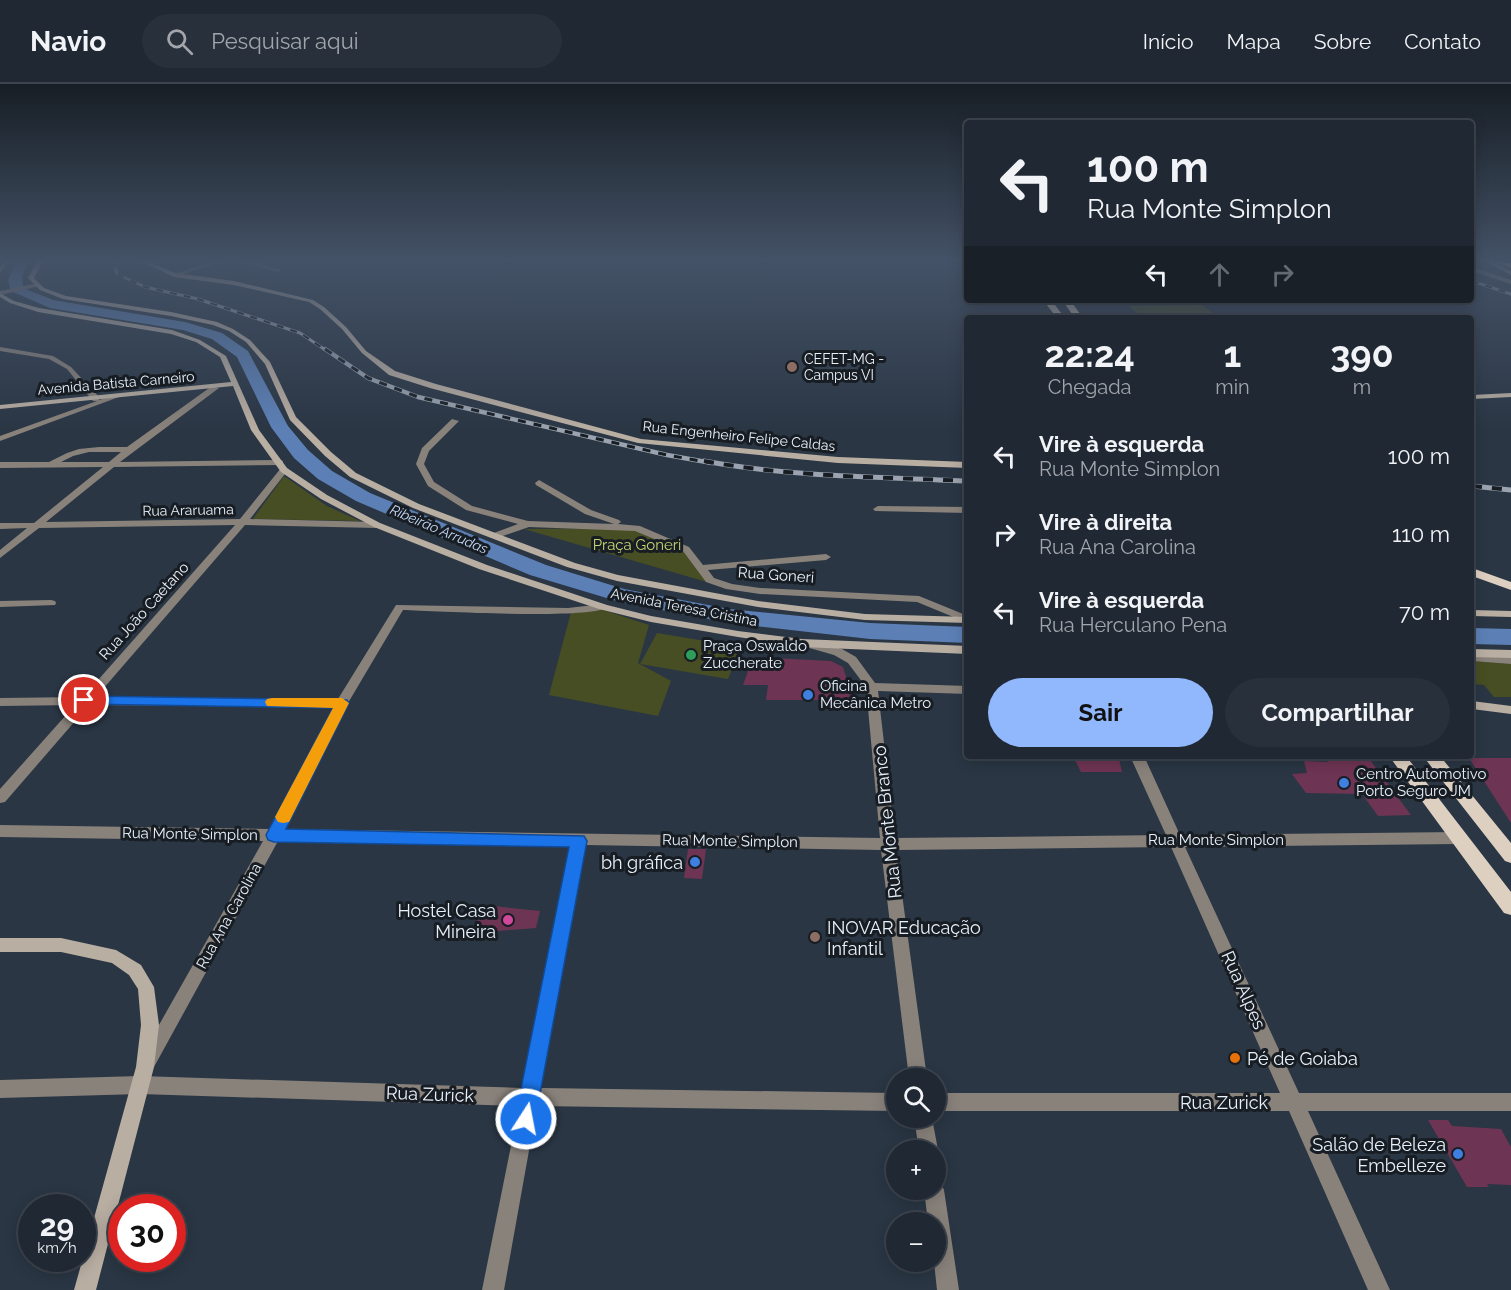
<!DOCTYPE html>
<html lang="pt">
<meta charset="utf-8">
<style>
:root{--surface:#202833;--page:#28303b;--text:#f1f3f6;--muted:#a2a6ac;--line:#3d444e;--accent:#91b8fd}
body{margin:0;font-family:Raleway,sans-serif;background:var(--page);color:var(--text);height:100vh;display:flex;flex-direction:column;font-size:22px;white-space:nowrap}
*{box-sizing:border-box;margin:0}
p{font-size:20px;color:var(--muted)}
.icon{flex:none;width:33px;height:33px;fill:none;stroke:currentColor;stroke-width:2;stroke-linecap:round;stroke-linejoin:round}
.map{position:relative;flex:1;overflow:hidden}
.panel{position:absolute;left:964px;top:231px;width:510px;height:444px;display:flex;flex-direction:column;background:var(--surface);border-radius:6px;box-shadow:0 3px 15px #0003,0 0 0 2px var(--line)}
.panel>*{flex:none}
.hud{position:absolute;left:964px;top:36px;width:510px;height:183px;border-radius:6px;box-shadow:0 3px 15px #0003,0 0 0 2px var(--line);background:#202833;color:var(--text);overflow:hidden}
.tools{position:absolute;left:886px;top:984px;display:grid;gap:12px}
.tools a{display:grid;place-items:center;width:60px;height:60px;border-radius:50%;background:var(--surface);box-shadow:0 3px 15px #0003,0 0 0 2px var(--line);font-size:30px}
.speed{position:absolute;left:18px;top:1110px;display:flex;gap:12px;font-size:30px;font-weight:700;text-align:center}
.speed>*{display:grid;place-content:center;width:78px;height:78px;border-radius:50%;background:var(--surface);box-shadow:0 3px 15px #0003,0 0 0 2px var(--line);line-height:1}
.speed small{font-size:15px;font-weight:400}
.speed .limit{border:9px solid #d22;background:#fff;color:#111}
.pin{position:absolute;display:grid;place-items:center;width:51px;height:51px;color:#fff;margin:-26px;border:3px solid #fff;border-radius:50%;box-shadow:0 2px 6px #0007}
.me{position:absolute;width:66px;margin:-33px;rotate:11deg;stroke-linejoin:round;filter:drop-shadow(0 0 4px #0008)}
.turn{display:flex;align-items:center;gap:21px;height:126px;padding:0 24px;font-size:27px}
.turn .icon{width:78px;height:78px;stroke-width:2.5}
.turn b{display:block;font-size:42px;line-height:51px}
.lanes{display:flex;align-items:center;height:57px;padding:0 24px;background:#0003;justify-content:center;gap:30px;direction:ltr}
.lanes .off{opacity:.35}
.eta{display:flex;justify-content:space-evenly;align-items:center;height:102px;text-align:center}
.eta b{font-size:36px;font-weight:700;line-height:42px}
.cta{display:flex;gap:12px;margin-top:auto;padding:12px 24px}
.cta a{flex:1;height:69px;border-radius:36px;background:var(--accent);color:#111;font-size:24px;font-weight:700;line-height:69px;text-align:center}
.cta a+a{background:var(--page);color:var(--text)}
ul{padding:0;list-style:none}
li{display:flex;align-items:center;gap:18px;height:78px;padding:0 24px}
li div{flex:1}
li b{display:block;font-size:22px}
li em{font-style:normal}
header{display:flex;align-items:center;gap:36px;box-sizing:border-box;height:84px;padding:0 30px;background:var(--surface);border-bottom:2px solid var(--line)}
header strong{font-size:28px}
nav{display:flex;gap:33px;margin-inline-start:auto;font-size:21px}
.search{width:420px;height:54px;background:var(--page);display:flex;align-items:center;gap:15px;box-sizing:border-box;padding:0 21px;border-radius:33px;color:var(--muted);font-size:22px}
.map>svg:first-child{display:block}
.green{fill:#484e23}
.lines{fill:none;stroke-linecap:round;stroke-linejoin:round}
.river{fill:#5c80b6;fill-rule:evenodd}
.building{fill:#6e3453}
.street{fill:#89827b;fill-rule:evenodd}
.secondary{fill:#b9aea2;fill-rule:evenodd}
.primary{fill:#ded0c1;fill-rule:evenodd}
.highway{fill:#fcefe0;fill-rule:evenodd}
.rail-far2-casing{stroke:#9aa3af;stroke-width:3}
.rail-far1-casing{stroke:#9aa3af;stroke-width:4.5}
.rail-casing{stroke:#9aa3af;stroke-width:5}
.rail-far2{stroke:#171d23;stroke-width:2;stroke-dasharray:7;stroke-linecap:butt}
.rail-far1{stroke:#171d23;stroke-width:3;stroke-dasharray:8;stroke-linecap:butt}
.rail{stroke:#171d23;stroke-width:4;stroke-dasharray:10;stroke-linecap:butt}
.route{fill:#1a73e8;stroke:#114b97;stroke-width:1.5}
.slow{fill:#f59e0b}
.education-dot{fill:#8d6e63;stroke:#171d23;stroke-width:2}
.leisure-dot{fill:#2e9e5b;stroke:#171d23;stroke-width:2}
.shop-dot{fill:#3f7fe0;stroke:#171d23;stroke-width:2}
.hotel-dot{fill:#d1479c;stroke:#171d23;stroke-width:2}
.food-dot{fill:#e8710a;stroke:#171d23;stroke-width:2}
.labels{text-anchor:middle;dominant-baseline:central;stroke-width:6;stroke-linejoin:round;paint-order:stroke}
.far-poi-label{font-size:14px;fill:#e8f0f9;stroke:#171d23;text-anchor:start}
.far-street-label{font-size:14px;fill:#e8f0f9;stroke:#171d23}
.far-water-label{font-size:14px;font-style:italic;fill:#c6dbfa;stroke:#171d23}
.park-label{font-size:15px;fill:#c4d474;stroke:#171d23}
.street-label{font-size:15px;fill:#e8f0f9;stroke:#171d23}
.poi-label{font-size:15px;fill:#e8f0f9;stroke:#171d23;text-anchor:start}
.near-street-label{font-size:18px;fill:#e8f0f9;stroke:#171d23}
.near-poi-label{font-size:18px;fill:#e8f0f9;stroke:#171d23;text-anchor:end}
</style>
<header>
<strong>Navio</strong>
<div class="search"><svg class="icon" aria-label="search" viewBox="0 0 24 24"><circle cx="10" cy="10" r="6"/><path d="M15 15l6 6"/></svg>Pesquisar aqui</div>
<nav><a>Início</a><a>Mapa</a><a>Sobre</a><a>Contato</a></nav>
</header>
<div class="map">
<svg width="1511" height="1206" viewBox="0 0 1511 1206">
<rect width="100%" height="100%" fill="#2a3644"/>
<!-- green -->
<path class="green" d="M1202,221L1219,234H1143L1129,222Z
M284,392L327,422L360,437L253,435Z
M637,444L686,465L707,498L524,445Z
M600,525L649,541L638,579L671,597L658,632L549,611L571,528Z
M657,549L741,563L728,595L640,580Z
M1472,577L1511,580V613H1494L1484,601L1472,600Z"/>
<g class="lines">
<!-- river -->
<path class="river" d="M17,177H29L22,192L23,204L53,216L185,238L222,249L248,267L288,342L308,366L332,387L370,409L546,481L624,505L729,525L870,539L968,543V559L870,555L729,539L620,518L530,491L356,417L318,395L294,374L271,343L237,273L212,255L183,246L50,224L11,207L8,196Z
M1472,544L1511,545V561L1472,560Z"/>
</g>
<!-- building -->
<path class="building" d="M753,573L831,577L843,583L849,602L850,616H766L768,601H743Z
M1326,672H1367L1411,731L1378,732L1362,710L1306,709L1292,690L1307,689L1304,677L1328,678Z
M1469,674H1511V739Z
M1119,675L1122,688H1081L1075,676Z
M688,765H706L702,795L684,794Z
M483,821L540,827L536,844L473,849Z
M1428,1036H1448L1452,1042L1501,1045L1511,1063V1101L1487,1100L1489,1103H1467Z"/>
<g class="lines">
<!-- street -->
<path class="street" d="M216,177H225L176,192L171,191Z
M239,177H249L281,186L278,188Z
M1472,183L1511,196V200L1472,187Z
M38,199L40,202L0,211V207Z
M0,263L53,272L71,283L99,313V316L115,311L119,313L0,357V352L97,317H93L67,285L49,275L0,267Z
M212,302L219,304L120,378L280,376L283,377V381L114,383L46,438L240,435L281,384L284,383L288,386L250,435L377,438L382,441L377,444L245,441L96,613L338,615L396,521L568,524L603,520L608,523C592,536 435,527 403,526L348,619L284,745L880,754L866,603L848,579L834,571L806,563L804,560L806,557L810,556L842,565L856,573L875,599L968,602V610L878,607L895,754L1166,751L1130,672H1144L1180,751L1459,748L1464,750L1466,754L1464,758L1459,760L1185,763L1299,1009H1511V1027H1308L1390,1206H1368L1289,1027H936V1009H1280L1171,763L896,766L927,994H909L881,766L585,761L541,1004L897,1009V1027L537,1022L504,1206H482L519,1022L140,1010L0,1014V996L140,992L523,1004L571,761L278,757L154,983L148,986L142,983L139,977L142,971L263,757L0,753V741L270,745L334,623L89,621L5,718L0,719V705L75,621L0,622V614L83,613L235,441L39,444L0,474V466L27,444L0,445V439H34L103,383L0,384V378H49L67,369L79,365L99,363H127ZM89,368H121L109,378H61L73,372Z
M452,335L459,337L429,367L424,380L434,398L472,422L528,437L614,440L585,430L536,401L535,399L539,396L591,426L619,436L621,438L618,440L640,442L689,463L703,481L826,470L831,473L826,476L708,486L714,494L732,500L760,504L919,512L968,532V539L917,518L760,510L726,505L706,498L683,467L635,447L529,443L497,454H491V450L518,440L466,426L428,402L416,380L422,364Z
M878,422L968,423V429L875,427L873,425Z
M51,516L55,517L56,519L55,521L0,523V517Z
M1472,569L1511,572V580L1472,577Z
M914,1034H932L938,1066L936,1070V1066H919Z
M936,1097L941,1099L944,1106L959,1206H937L934,1178H936V1138H928L924,1106H936Z"/>
<!-- secondary -->
<path class="secondary" d="M4,177H9L0,189V183Z
M37,177H43L34,194L44,204L66,212L171,228L217,238L233,245L250,256L270,278L296,333L331,368L356,389L419,420L575,479L618,491L758,517L865,530L968,533V539L865,536L758,523L617,497L567,483L413,424L350,393L325,372L290,336L265,280L246,258L229,247L213,241L171,232L63,215L40,206L28,194Z
M140,177H147L175,189L234,197L313,216L324,223L346,243L366,267L395,287L436,300L641,355L838,373L968,378V384L838,379L638,359L430,304L389,291L362,269L342,245L320,225L309,218L234,201L174,193Z
M1485,177H1492L1511,187V191Z
M0,209L14,217L39,224L172,246L200,256L226,272L259,346L287,384L327,411L380,439L487,481L607,521L651,532L738,547L802,555L968,562V570L802,563L738,553L651,538L599,525L479,485L374,443L321,415L281,388L251,346L233,302L0,325V321L231,298L220,273L196,258L171,250L38,228L10,219L0,213Z
M1511,309V313L1472,315V311Z
M1472,526L1511,527V533L1472,532Z
M1472,565L1511,566V574L1472,573Z
M1472,617L1511,622V630L1472,625Z
M0,854H61L116,866L141,881L154,903L159,941L154,983L96,1206H74L136,983L141,941L138,905L129,891L112,879L61,868H0Z"/>
<!-- primary -->
<path class="primary" d="M1043,216H1051L1065,234H1057Z
M1062,216H1070L1083,234H1075Z
M1472,484L1511,498V506L1472,492Z
M1389,672H1406L1511,808V831L1504,829Z
M1423,672H1440L1511,759V779L1505,777Z"/>
<!-- highway -->
<path class="highway" d="M1495,177L1511,179V184L1496,179Z"/>
<defs>
<path id="rail-far2" d="M113,177L117,190L145,203L198,215L300,249L327,267
M1472,197L1511,210"/>
<path id="rail-far1" d="M325,265L368,294L418,313L667,371L712,379"/>
<path id="rail" d="M704,377C791,393 880,393 968,397
M1472,402L1511,406"/>
</defs>
<!-- rail-far2 casing -->
<use href="#rail-far2" class="rail-far2-casing"/>
<!-- rail-far1 casing -->
<use href="#rail-far1" class="rail-far1-casing"/>
<!-- rail casing -->
<use href="#rail" class="rail-casing"/>
<!-- rail-far2 -->
<use href="#rail-far2" class="rail-far2"/>
<!-- rail-far1 -->
<use href="#rail-far1" class="rail-far1"/>
<!-- rail -->
<use href="#rail" class="rail"/>
</g>
<!-- sky -->
<linearGradient id="sky" x2="0" y2="1"><stop stop-color="#171e25"/><stop offset="0.51" stop-color="#445267"/><stop offset="1" stop-color="#445267" stop-opacity="0"/></linearGradient>
<rect width="1511" height="346" fill="url(#sky)"/>
<!-- route -->
<path class="route" d="M84,612L347,616L349,619L286,745L584,752L587,757L534,1042L526,1045L519,1042L515,1035L569,763L274,758L268,756L266,751L333,624L79,620L77,616Z"/>
<!-- slow -->
<path class="slow" d="M272,614H342L349,619L289,738L283,739L278,738L275,733L333,624L267,622L265,618L267,615Z"/>
<!-- markers -->
<g class="education-dot">
<circle cx="792" cy="283" r="6"/>
<circle cx="815" cy="853" r="6"/>
</g>
<circle class="leisure-dot" cx="691" cy="571" r="6"/>
<g class="shop-dot">
<circle cx="808" cy="611" r="6"/>
<circle cx="1344" cy="699" r="6"/>
<circle cx="695" cy="778" r="6"/>
<circle cx="1458" cy="1070" r="6"/>
</g>
<circle class="hotel-dot" cx="508" cy="836" r="6"/>
<circle class="food-dot" cx="1235" cy="974" r="6"/>
<g class="labels">
<!-- far-poi labels -->
<g class="far-poi-label">
<text x="804" y="275">CEFET-MG -<tspan x="804" dy="16">Campus VI</tspan></text>
</g>
<!-- far-street labels -->
<g class="far-street-label">
<text transform="translate(116 299) rotate(-5)">Avenida Batista Carneiro</text>
<text transform="translate(739 352) rotate(6)">Rua Engenheiro Felipe Caldas</text>
<text transform="translate(188 426) rotate(-1)">Rua Araruama</text>
<text transform="translate(684 523) rotate(11)">Avenida Teresa Cristina</text>
</g>
<!-- far-water labels -->
<g class="far-water-label">
<text transform="translate(439 445) rotate(23)">Ribeirão Arrudas</text>
</g>
<!-- park labels -->
<g class="park-label">
<text x="637" y="461">Praça Goneri</text>
</g>
<!-- street labels -->
<g class="street-label">
<text transform="translate(776 491) rotate(4)">Rua Goneri</text>
<text transform="translate(144 527) rotate(-48)">Rua João Caetano</text>
<text transform="translate(190 750) rotate(1)">Rua Monte Simplon</text>
<text x="1216" y="756">Rua Monte Simplon</text>
<text transform="translate(730 757) rotate(1)">Rua Monte Simplon</text>
<text transform="translate(229 832) rotate(-61)">Rua Ana Carolina</text>
</g>
<!-- poi labels -->
<g class="poi-label">
<text x="703" y="562">Praça Oswaldo<tspan x="703" dy="17">Zuccherate</tspan></text>
<text x="820" y="602">Oficina<tspan x="820" dy="17">Mecânica Metro</tspan></text>
<text x="1356" y="690">Centro Automotivo<tspan x="1356" dy="17">Porto Seguro JM</tspan></text>
</g>
<!-- near-street labels -->
<g class="near-street-label">
<text transform="translate(887 738) rotate(-96)">Rua Monte Branco</text>
<text transform="translate(1244 906) rotate(66)">Rua Alpes</text>
<text transform="translate(430 1010) rotate(2)">Rua Zurick</text>
<text x="1224" y="1018">Rua Zurick</text>
</g>
<!-- near-poi labels -->
<g class="near-poi-label">
<text x="683" y="778">bh gráfica</text>
<text x="496" y="826">Hostel Casa<tspan x="496" dy="21">Mineira</tspan></text>
<text x="827" y="843" text-anchor="start">INOVAR Educação<tspan x="827" dy="21">Infantil</tspan></text>
<text x="1247" y="974" text-anchor="start">Pé de Goiaba</text>
<text x="1446" y="1060">Salão de Beleza<tspan x="1446" dy="21">Embelleze</tspan></text>
</g>
</g>
</svg>
<div class="tools">
<a><svg class="icon" aria-label="search" viewBox="0 0 24 24"><circle cx="10" cy="10" r="6"/><path d="M15 15l6 6"/></svg></a>
<a>+</a>
<a>−</a>
</div>
<div class="speed"><div>29<small>km/h</small></div><div class="limit">30</div></div>
<div class="pin" style="left:84px;top:616px;background:#d93025"><svg class="icon" aria-label="arrive" viewBox="0 0 24 24"><path d="M6 21V4h12l-3 4 3 4H6"/></svg></div>
<svg class="me" style="left:526px;top:1035px" viewBox="-20 -20 40 40"><circle r="17" fill="#1a73e8" stroke="#fff" stroke-width="3"/><path d="M0-11L8 9 0 5-8 9z" fill="#fff"/></svg>
<div class="hud">
<div class="turn"><svg class="icon" aria-label="left" viewBox="0 0 24 24"><path d="M17 20v-9H6M10 6l-5 5 5 5"/></svg><div><b>100 m</b>Rua Monte Simplon</div></div>
<div class="lanes"><svg class="icon" aria-label="left" viewBox="0 0 24 24"><path d="M17 20v-9H6M10 6l-5 5 5 5"/></svg><svg class="icon off" aria-label="ahead" viewBox="0 0 24 24"><path d="M12 20V5M6 11l6-6 6 6"/></svg><svg class="icon off" aria-label="right" viewBox="0 0 24 24"><path d="M7 20v-9h11M14 6l5 5-5 5"/></svg></div>
</div>
<section class="panel">
<div class="eta">
<div><b>22:24</b><p>Chegada</p></div>
<div><b>1</b><p>min</p></div>
<div><b>390</b><p>m</p></div>
</div>
<ul>
<li><svg class="icon" aria-label="left" viewBox="0 0 24 24"><path d="M17 20v-9H6M10 6l-5 5 5 5"/></svg><div><b>Vire à esquerda</b><p>Rua Monte Simplon</p></div><em>100 m</em></li>
<li><svg class="icon" aria-label="right" viewBox="0 0 24 24"><path d="M7 20v-9h11M14 6l5 5-5 5"/></svg><div><b>Vire à direita</b><p>Rua Ana Carolina</p></div><em>110 m</em></li>
<li><svg class="icon" aria-label="left" viewBox="0 0 24 24"><path d="M17 20v-9H6M10 6l-5 5 5 5"/></svg><div><b>Vire à esquerda</b><p>Rua Herculano Pena</p></div><em>70 m</em></li>
</ul>
<div class="cta"><a>Sair</a><a>Compartilhar</a></div>
</section>
</div>
